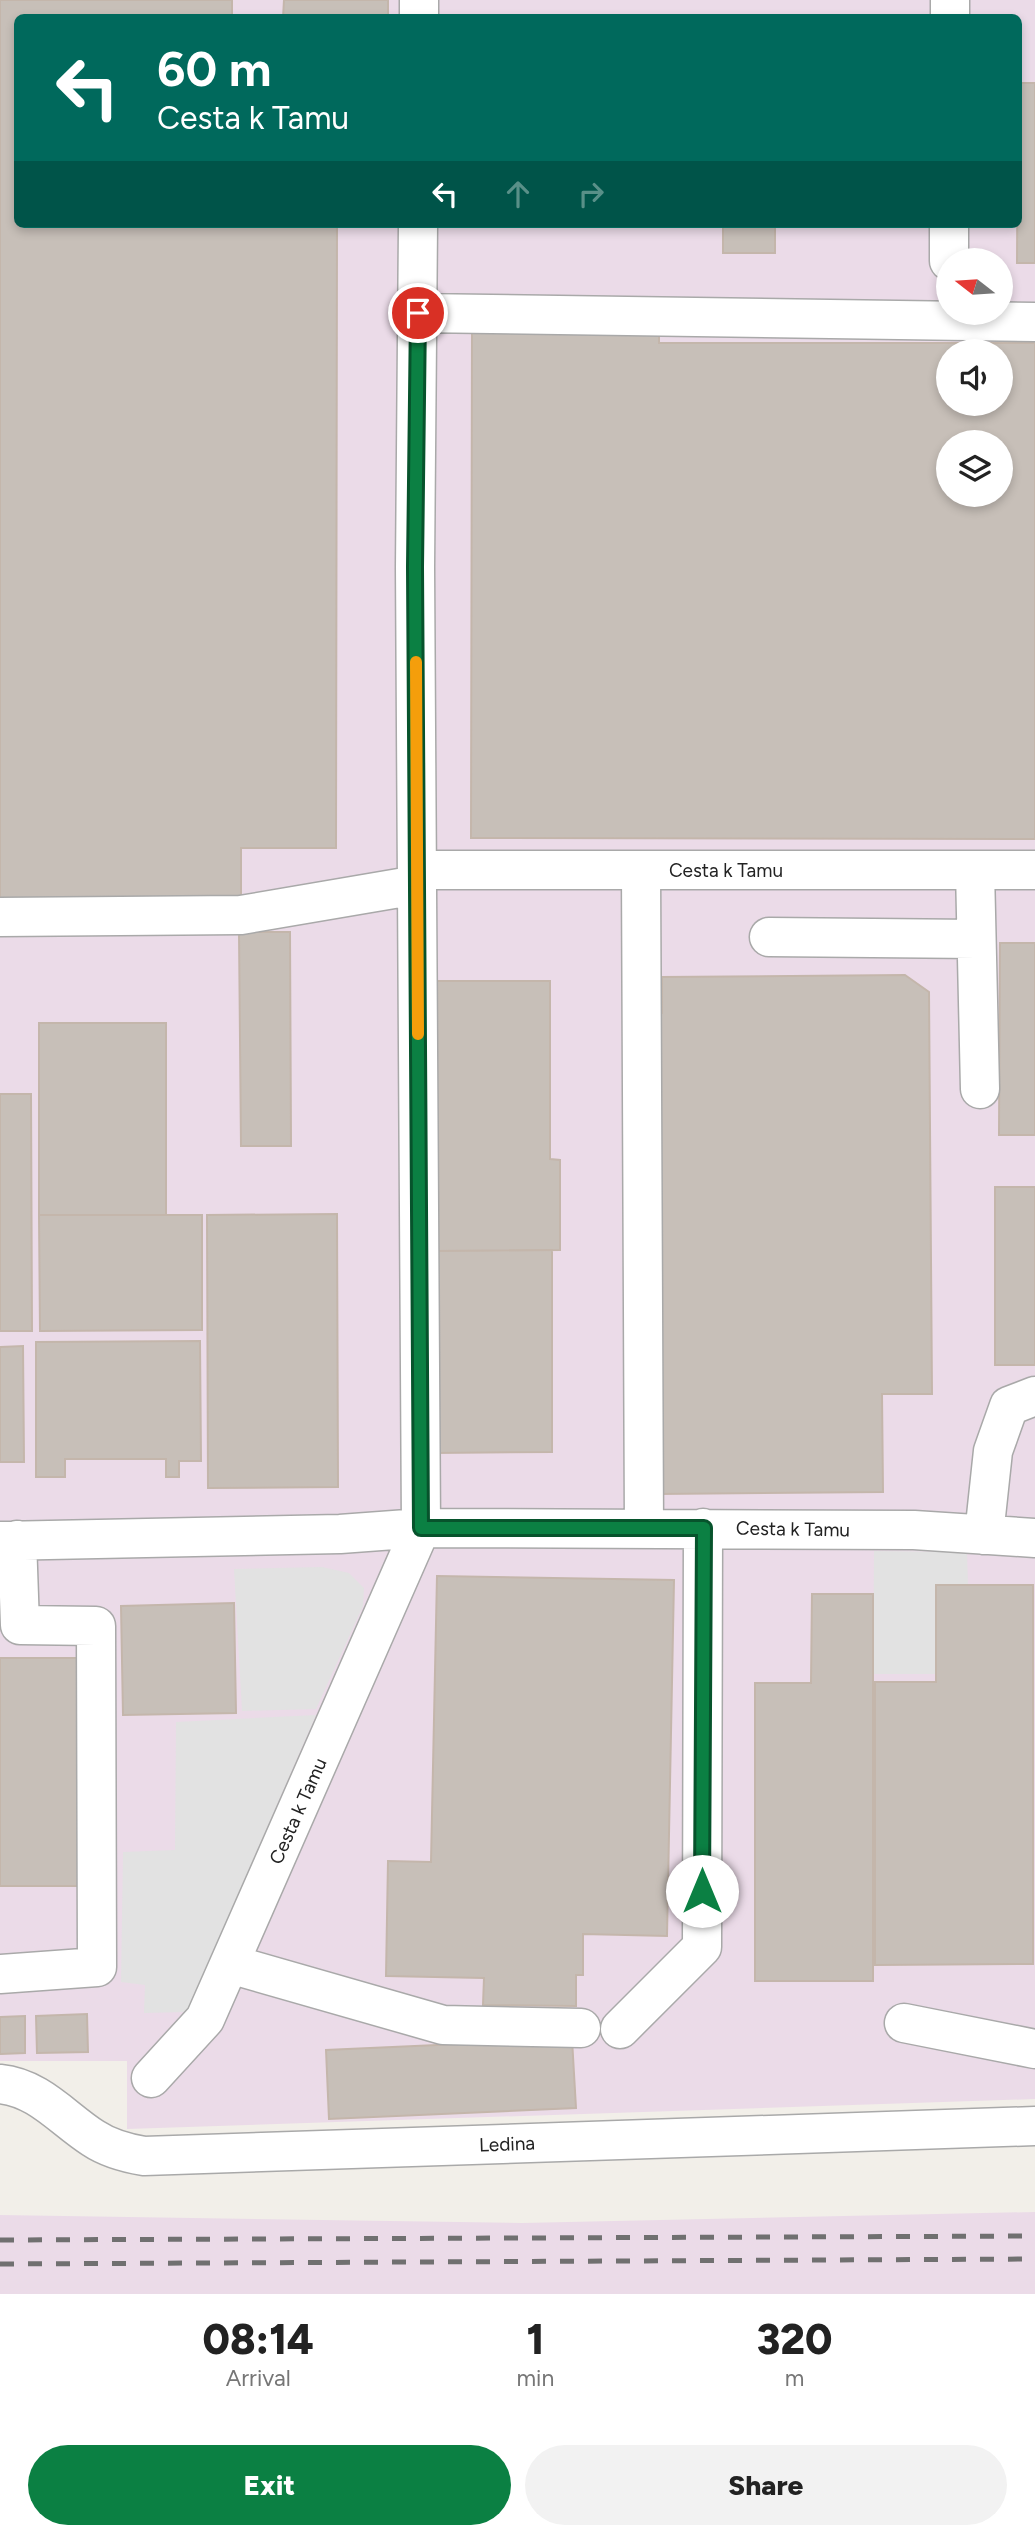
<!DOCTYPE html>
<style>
:root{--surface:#fff;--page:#f2f2f2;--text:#222;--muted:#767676;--accent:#0b8043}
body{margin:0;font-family:Figtree,sans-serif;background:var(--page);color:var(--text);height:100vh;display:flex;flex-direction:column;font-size:26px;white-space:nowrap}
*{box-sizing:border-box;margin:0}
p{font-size:23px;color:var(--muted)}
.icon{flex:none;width:38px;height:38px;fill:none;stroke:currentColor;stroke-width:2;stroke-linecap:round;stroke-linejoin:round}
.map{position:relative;height:2294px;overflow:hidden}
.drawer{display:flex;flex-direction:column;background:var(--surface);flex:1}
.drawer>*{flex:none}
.banner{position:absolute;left:14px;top:14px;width:1008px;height:214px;border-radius:10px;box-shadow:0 4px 10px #0003;background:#00695c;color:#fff;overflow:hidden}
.needle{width:46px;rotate:287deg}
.fabs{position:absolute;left:936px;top:248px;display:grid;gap:14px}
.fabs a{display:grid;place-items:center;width:77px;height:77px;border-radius:50%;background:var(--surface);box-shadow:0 4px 10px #0003;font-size:35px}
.pin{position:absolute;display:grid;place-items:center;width:60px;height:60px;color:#fff;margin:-30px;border:4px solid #fff;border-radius:50%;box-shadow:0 2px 7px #0007}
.me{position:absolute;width:77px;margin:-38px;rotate:0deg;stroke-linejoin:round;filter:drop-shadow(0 0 5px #0008)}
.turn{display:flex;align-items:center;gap:24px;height:147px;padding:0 28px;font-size:32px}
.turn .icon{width:91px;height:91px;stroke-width:2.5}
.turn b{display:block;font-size:49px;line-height:60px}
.lanes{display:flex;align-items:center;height:66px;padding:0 28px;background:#0003;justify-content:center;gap:35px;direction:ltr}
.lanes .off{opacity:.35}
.eta{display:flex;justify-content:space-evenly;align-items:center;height:119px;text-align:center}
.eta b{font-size:42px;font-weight:800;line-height:49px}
.button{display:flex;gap:14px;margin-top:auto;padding:14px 28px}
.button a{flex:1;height:80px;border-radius:42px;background:var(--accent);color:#fff;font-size:28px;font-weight:800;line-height:80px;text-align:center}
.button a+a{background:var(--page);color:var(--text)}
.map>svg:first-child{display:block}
.industrial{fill:#ebdbe8;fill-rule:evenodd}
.parking{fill:#e2e2e2}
.building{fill:#c7bfb8;stroke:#c4b6ab;stroke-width:2;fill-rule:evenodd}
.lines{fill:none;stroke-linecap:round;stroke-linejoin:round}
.minor-casing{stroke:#a9a9a9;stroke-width:41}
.minor{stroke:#fff;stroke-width:38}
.rail{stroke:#707070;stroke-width:5;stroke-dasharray:14 14;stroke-linecap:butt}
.route-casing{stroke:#07532c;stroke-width:18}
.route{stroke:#0b8043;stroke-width:12}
.slow{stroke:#f59e0b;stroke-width:12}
.labels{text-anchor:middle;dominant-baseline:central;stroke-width:5;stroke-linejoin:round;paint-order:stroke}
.street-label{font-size:19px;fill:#222;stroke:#fff}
</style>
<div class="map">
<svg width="1035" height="2294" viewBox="0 0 1035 2294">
<rect width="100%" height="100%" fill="#f2efe9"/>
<!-- industrial -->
<path class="industrial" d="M0,0H1035V2099L127,2129V2061H0ZM18,18H1018V224H18ZM948,261H1001V313H948ZM948,352H1001V404H948ZM948,443H1001V495H948Z
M1035,2212V2294H0V2215L522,2223Z"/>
<!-- parking -->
<path class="parking" d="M874,1551L967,1552L968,1584L936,1585V1674H873Z
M322,1567L349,1573L364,1588L363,1606L316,1709L242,1711L234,1569Z
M316,1715L187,2012L144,2013L145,1985L121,1982L123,1852L175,1850L176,1722Z"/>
<!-- building -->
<path class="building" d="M0,0H232V18H18V224H337L336,848H241V903H0Z
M284,0H388V18H283Z
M1018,83H1035V263H1017Z
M723,224H775V253H723Z
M472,330H659V343H1035V839L471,838ZM948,352H1001V404H948ZM948,443H1001V495H948Z
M239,932H290L291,1146H241Z
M1000,943H1035V1135H999Z
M905,975L929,992L932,1394H882L883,1492L657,1494L653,1013H662V977Z
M433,981H550V1159L560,1160V1250L434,1251Z
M39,1023H166V1215H39Z
M0,1094H31L32,1331H0Z
M995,1187H1035V1365H995Z
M337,1214L338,1487L208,1488L207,1215Z
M39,1215H202V1330L40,1331Z
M552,1250V1452L434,1453V1251Z
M200,1341L201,1461H179V1477H166V1459H65V1477H36V1342Z
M23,1346L24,1462H0V1347Z
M437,1576L674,1580L667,1936L583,1934V1975H576V2006L483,2005L484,1978L386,1976L388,1861L431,1862Z
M936,1585H1033V1964L875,1965V1682H936Z
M812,1594H873V1981H755V1683H811Z
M234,1603L236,1713L123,1715L121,1606Z
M0,1658H78L79,1886H0Z
M87,2014L88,2052L37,2053L36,2016Z
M25,2016V2053L0,2054V2017Z
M572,2039L576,2108L329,2119L326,2050Z"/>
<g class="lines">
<defs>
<path id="minor" d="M419,18V0
M950,18V0
M949,261V224
M418,313L1035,322
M417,870H1035
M641,870L644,1528
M975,870L980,1089
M0,917L241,915L417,885
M769,937L976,939
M984,1535L993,1451L1009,1406L1035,1396
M0,1541L340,1534L421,1528L914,1530L1035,1538
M230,1964L443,2025L581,2028
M0,1974L97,1967L96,1626L20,1625L17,1540
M904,2023L1035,2049
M620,2029L702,1947L703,1528
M151,2078L205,2019L421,1528L415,567L418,224
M0,2084C39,2088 62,2118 93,2138C108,2148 126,2153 144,2156L1035,2126"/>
</defs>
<!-- minor casing -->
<use href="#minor" class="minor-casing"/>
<!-- minor -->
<use href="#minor" class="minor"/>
<!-- rail -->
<path class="rail" d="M0,2240L1035,2236
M0,2264L1035,2259"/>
</g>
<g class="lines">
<defs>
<path id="route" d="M418,313L415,567L421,1528H704L702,1891"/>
</defs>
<!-- route casing -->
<use href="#route" class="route-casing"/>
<!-- route -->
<use href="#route" class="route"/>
<!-- slow -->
<path class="slow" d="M416,662L418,1034"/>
</g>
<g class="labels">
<!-- street labels -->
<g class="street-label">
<text x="726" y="870">Cesta k Tamu</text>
<text transform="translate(793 1529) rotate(1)">Cesta k Tamu</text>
<text transform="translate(298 1811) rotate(-66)">Cesta k Tamu</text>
<text transform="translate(507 2144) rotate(-2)">Ledina</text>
</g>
</g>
</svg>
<div class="fabs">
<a><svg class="needle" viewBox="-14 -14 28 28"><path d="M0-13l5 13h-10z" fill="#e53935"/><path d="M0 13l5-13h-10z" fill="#767676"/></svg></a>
<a><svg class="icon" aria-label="sound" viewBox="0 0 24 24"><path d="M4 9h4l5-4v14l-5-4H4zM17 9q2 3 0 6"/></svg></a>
<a><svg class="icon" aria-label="layers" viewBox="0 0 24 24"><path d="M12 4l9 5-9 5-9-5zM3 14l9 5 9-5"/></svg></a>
</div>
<div class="pin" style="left:418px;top:313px;background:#d93025"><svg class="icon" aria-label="arrive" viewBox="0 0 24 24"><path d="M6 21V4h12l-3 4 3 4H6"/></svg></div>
<svg class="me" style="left:702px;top:1891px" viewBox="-20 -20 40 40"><circle r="19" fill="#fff"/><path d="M0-13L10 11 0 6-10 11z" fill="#0b8043"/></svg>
<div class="banner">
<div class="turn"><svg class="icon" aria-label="left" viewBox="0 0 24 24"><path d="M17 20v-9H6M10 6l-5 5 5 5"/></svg><div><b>60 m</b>Cesta k Tamu</div></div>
<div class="lanes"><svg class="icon" aria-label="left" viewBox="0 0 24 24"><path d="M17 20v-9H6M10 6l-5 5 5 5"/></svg><svg class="icon off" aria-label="ahead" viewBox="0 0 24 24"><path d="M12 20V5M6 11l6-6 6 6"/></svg><svg class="icon off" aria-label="right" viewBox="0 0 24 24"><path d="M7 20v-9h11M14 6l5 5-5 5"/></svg></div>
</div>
</div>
<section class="drawer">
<div class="eta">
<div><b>08:14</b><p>Arrival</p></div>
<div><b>1</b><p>min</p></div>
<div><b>320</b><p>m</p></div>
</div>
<div class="button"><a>Exit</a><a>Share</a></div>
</section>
